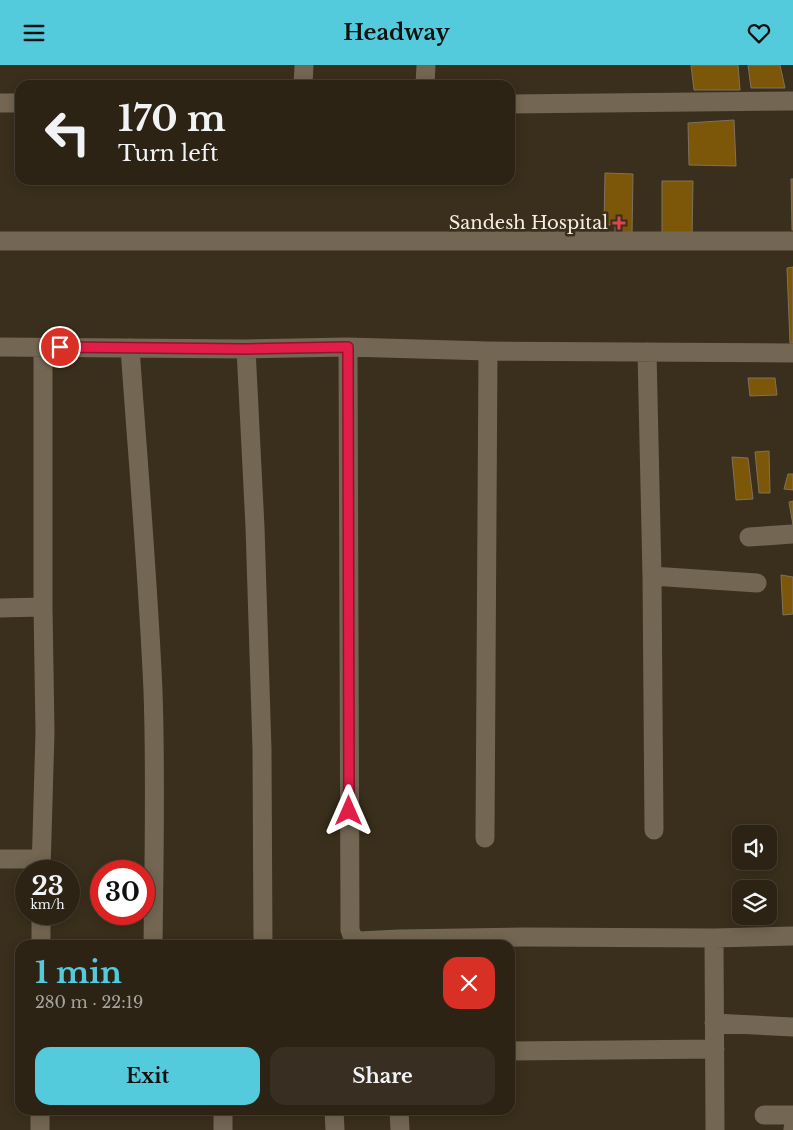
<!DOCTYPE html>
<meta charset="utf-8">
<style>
:root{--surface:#2c2315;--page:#382f22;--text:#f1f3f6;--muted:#a6a4a0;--line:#484034;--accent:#53cbdc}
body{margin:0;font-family:"Libre Baskerville",serif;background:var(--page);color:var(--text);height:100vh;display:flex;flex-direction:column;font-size:19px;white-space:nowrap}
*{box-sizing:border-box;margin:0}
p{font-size:16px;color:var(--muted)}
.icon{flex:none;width:28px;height:28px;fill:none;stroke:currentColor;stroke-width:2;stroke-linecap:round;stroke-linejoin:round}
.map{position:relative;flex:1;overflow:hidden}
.details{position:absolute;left:15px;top:875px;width:500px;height:175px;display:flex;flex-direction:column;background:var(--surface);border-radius:15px;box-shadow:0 2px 12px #0003,0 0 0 1px var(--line)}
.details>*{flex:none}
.banner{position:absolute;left:15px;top:15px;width:500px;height:105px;border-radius:15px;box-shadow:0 2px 12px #0003,0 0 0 1px var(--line);background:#2c2315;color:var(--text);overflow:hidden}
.buttons{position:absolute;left:732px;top:760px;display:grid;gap:10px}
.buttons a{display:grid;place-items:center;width:45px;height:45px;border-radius:10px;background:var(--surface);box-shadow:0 2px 12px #0003,0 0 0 1px var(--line);font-size:25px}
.speed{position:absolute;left:15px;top:795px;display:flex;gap:10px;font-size:25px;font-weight:700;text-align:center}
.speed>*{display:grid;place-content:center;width:65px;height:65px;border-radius:50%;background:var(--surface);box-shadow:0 2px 12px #0003,0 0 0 1px var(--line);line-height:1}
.speed small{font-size:12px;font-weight:400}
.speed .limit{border:8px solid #d22;background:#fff;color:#111}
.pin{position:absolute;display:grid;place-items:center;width:42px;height:42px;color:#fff;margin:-21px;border:2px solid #fff;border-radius:50%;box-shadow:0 1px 5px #0007}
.me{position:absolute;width:55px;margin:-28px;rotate:0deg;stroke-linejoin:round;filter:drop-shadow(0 0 4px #0008)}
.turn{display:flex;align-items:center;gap:18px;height:105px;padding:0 20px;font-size:22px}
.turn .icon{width:65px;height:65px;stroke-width:2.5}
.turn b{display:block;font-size:35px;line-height:42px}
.round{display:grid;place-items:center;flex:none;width:52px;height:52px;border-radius:15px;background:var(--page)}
.summary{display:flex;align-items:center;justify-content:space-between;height:85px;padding:0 20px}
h1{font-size:30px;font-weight:700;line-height:38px;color:var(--accent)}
.cta{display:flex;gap:10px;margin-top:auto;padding:10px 20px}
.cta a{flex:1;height:58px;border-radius:15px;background:var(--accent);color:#111;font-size:20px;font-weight:700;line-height:58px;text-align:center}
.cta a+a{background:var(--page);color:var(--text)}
header{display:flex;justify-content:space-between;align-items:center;height:65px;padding:0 20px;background:var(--accent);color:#111;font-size:22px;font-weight:700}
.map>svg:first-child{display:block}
.building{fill:#7c5709;stroke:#7f725d}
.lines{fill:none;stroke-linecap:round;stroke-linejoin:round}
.minor{stroke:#736652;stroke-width:19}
.route-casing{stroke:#92132f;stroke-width:12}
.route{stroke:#e11d48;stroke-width:9}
.health-dot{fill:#e0444e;stroke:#3a2f1c;stroke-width:2}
.labels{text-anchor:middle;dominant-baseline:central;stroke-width:5;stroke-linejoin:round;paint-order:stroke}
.poi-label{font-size:18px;fill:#f6eee3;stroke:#3a2f1c;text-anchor:end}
</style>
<header><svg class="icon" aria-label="menu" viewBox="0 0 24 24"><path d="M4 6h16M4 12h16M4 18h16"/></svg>Headway<svg class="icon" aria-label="heart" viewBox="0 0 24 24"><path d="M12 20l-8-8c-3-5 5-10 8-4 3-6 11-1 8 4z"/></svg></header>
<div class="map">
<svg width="793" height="1065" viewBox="0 0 793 1065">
<rect width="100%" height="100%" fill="#3a2f1c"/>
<!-- building -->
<path class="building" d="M691,0H738L740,25H694Z
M748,0H780L785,23H751Z
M734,55L736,101L689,100L688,58Z
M605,108L633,109L632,169H615V160H604Z
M791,114H793V165H792Z
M662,116H693L692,172L662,171Z
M793,202V278H790L787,203Z
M748,313H775L777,330L750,331Z
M769,386L770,428H759L755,387Z
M732,392L748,393L753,434L736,435Z
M788,409H793V425L784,424Z
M793,436V460L789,437Z
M781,510L793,512V549L783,550Z"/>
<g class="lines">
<!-- minor -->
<path class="minor" d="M303,20L304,0
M425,20L426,0
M0,38H20
M510,39L793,36
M0,176H793
M0,282L246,284L348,282L488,286L793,288
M348,282L350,865L353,873L359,876L399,874
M130,283C138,397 148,512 153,626C156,711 154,796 153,880
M246,284L255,462L262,684L263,880
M647,287L652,511L654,765
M749,472L793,469
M652,511L757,518
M0,543L43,542
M485,773L488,286
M0,794H41
M41,806L45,667L43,542V282
M41,880V849
M399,880V874L525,872L714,873
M714,958L793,962
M510,986L715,984
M223,1045V1065
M334,1045L335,1065
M399,1045L400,1065
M764,1050H793
M40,1065V1045
M715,1065L714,873L793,871
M793,1065V1063"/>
</g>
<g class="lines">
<defs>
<path id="route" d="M60,282L246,284L348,282L349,746"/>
</defs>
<!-- route casing -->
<use href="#route" class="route-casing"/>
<!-- route -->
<use href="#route" class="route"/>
</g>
<!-- markers -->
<path class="health-dot" d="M616.5 150.5h5v5h5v5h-5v5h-5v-5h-5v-5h5z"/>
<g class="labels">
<!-- poi labels -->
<g class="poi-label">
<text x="608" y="158">Sandesh Hospital</text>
</g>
</g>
</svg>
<div class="buttons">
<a><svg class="icon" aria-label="sound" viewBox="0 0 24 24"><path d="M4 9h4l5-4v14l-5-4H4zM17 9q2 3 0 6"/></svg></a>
<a><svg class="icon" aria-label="layers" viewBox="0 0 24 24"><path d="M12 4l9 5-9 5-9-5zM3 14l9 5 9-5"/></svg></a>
</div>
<div class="speed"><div>23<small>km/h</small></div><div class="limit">30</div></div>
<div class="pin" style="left:60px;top:282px;background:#d93025"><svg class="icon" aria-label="arrive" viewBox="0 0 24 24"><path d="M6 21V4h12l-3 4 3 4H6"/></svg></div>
<svg class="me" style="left:349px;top:746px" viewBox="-20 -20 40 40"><path d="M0-17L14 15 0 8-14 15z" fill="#e11d48" stroke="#fff" stroke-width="4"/></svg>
<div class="banner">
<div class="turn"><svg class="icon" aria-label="left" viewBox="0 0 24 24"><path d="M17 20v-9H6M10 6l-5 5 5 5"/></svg><div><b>170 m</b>Turn left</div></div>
</div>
<section class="details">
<div class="summary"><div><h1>1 min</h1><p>280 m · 22:19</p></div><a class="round" style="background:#d93025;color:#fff"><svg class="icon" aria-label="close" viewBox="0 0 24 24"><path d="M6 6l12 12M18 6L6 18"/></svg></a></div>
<div class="cta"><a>Exit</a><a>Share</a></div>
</section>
</div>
